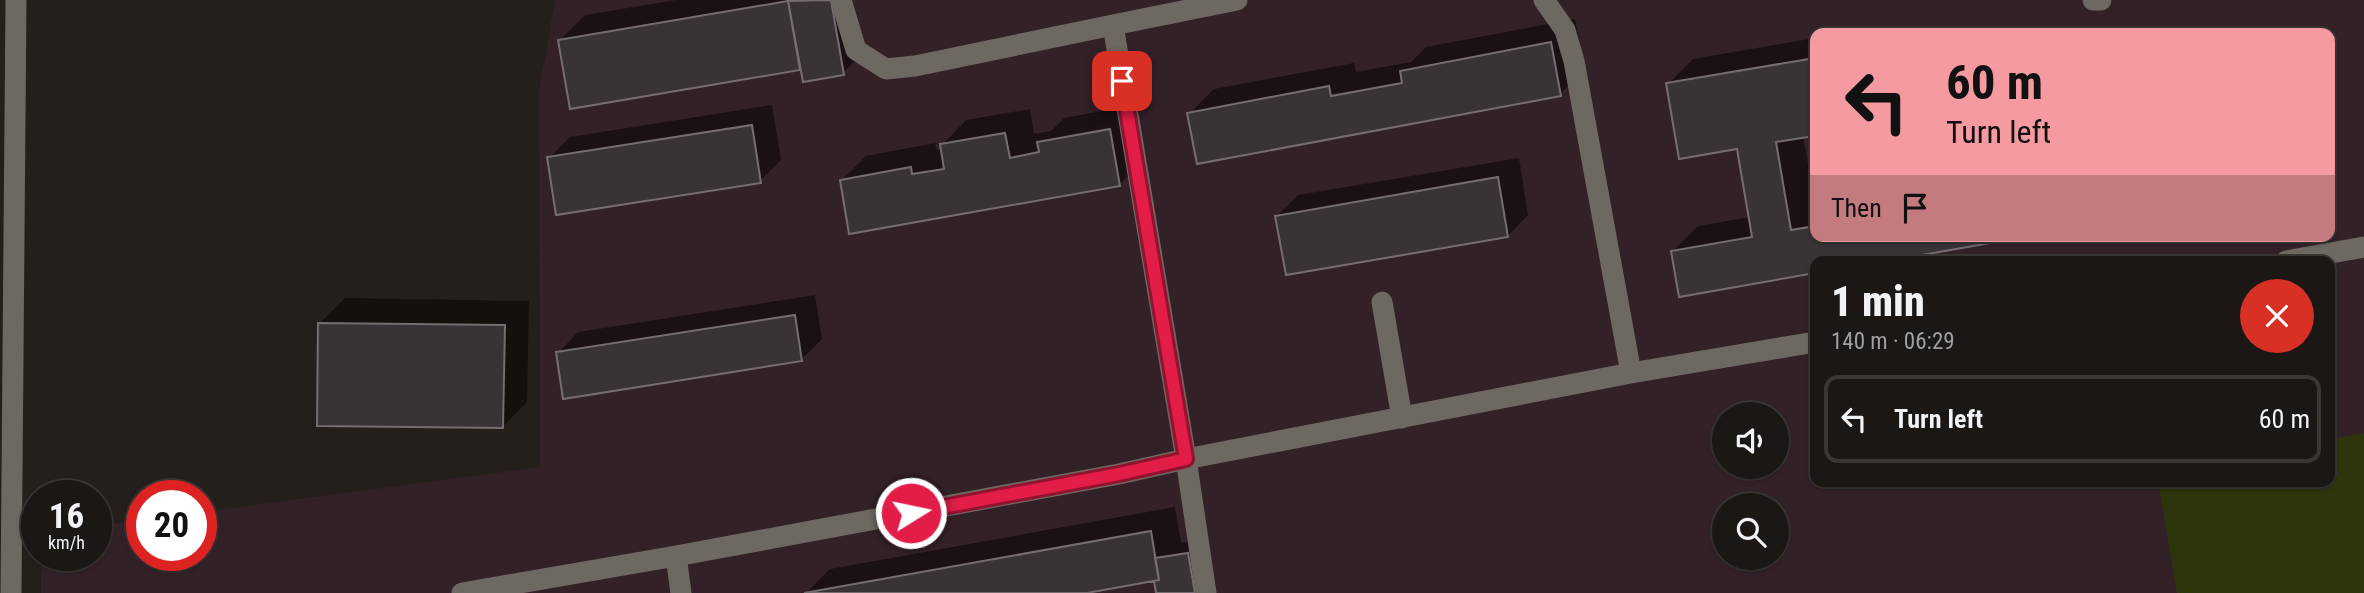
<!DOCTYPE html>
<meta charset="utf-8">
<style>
:root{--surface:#1b1714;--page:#24201d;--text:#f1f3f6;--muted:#a09fa0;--line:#393634}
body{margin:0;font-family:"Roboto Condensed",sans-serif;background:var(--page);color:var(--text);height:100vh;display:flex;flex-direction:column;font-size:26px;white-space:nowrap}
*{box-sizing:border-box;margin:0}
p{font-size:23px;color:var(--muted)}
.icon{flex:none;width:38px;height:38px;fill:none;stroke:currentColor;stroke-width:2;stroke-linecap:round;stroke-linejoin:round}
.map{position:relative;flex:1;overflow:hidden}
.sheet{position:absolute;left:1810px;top:256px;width:525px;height:231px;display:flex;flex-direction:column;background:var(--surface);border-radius:14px;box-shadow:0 2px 5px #0004,0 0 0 2px var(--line)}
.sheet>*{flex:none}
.hud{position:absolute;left:1810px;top:28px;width:525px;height:214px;border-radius:14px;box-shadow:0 2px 5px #0004,0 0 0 2px var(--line);background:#f49aa0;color:#111;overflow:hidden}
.controls{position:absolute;left:1712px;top:402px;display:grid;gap:14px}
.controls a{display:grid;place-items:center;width:77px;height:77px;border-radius:50%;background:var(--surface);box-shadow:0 2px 5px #0004,0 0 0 2px var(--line);font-size:35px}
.speed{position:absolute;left:21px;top:480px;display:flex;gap:14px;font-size:35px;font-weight:700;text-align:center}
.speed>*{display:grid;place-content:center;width:91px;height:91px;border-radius:50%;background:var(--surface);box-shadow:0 2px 5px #0004,0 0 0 2px var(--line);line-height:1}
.speed small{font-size:18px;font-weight:400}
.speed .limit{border:10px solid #d22;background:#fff;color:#111}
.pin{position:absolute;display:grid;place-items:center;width:60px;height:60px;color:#fff;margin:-30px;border-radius:14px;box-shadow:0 4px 10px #0006}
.me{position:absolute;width:77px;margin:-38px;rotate:80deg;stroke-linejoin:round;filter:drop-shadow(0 0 5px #0008)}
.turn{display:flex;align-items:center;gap:24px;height:147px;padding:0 21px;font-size:32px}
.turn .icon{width:91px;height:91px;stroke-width:2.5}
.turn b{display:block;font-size:49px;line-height:60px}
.then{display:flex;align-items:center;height:66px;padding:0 21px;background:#0003;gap:14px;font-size:26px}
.round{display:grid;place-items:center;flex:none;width:74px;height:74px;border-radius:37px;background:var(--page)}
.overview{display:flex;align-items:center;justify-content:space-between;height:119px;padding:0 21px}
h1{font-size:42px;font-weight:800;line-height:52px}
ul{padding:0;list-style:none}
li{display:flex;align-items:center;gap:21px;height:88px;margin:0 14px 10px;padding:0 7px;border:4px solid var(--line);border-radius:14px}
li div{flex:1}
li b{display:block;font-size:26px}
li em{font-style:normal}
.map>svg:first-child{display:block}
.education{fill:#332128;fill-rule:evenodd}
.green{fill:#2d350d}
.shadow{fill:#0007}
.building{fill:#393336;stroke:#756d71;stroke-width:2}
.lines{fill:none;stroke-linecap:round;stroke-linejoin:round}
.minor{stroke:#6e6863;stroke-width:21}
.route-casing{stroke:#92132f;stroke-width:18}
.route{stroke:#e11d48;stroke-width:12}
</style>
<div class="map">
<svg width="2364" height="593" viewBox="0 0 2364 593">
<rect width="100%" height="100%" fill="#241f1b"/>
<!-- education -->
<path class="education" d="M555,0H2364V593H41V555H96V526L142,520V555H201V512L540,467L539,92ZM1815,33H2329V236H1815ZM1815,261H2329V481H1815ZM1724,415H1776V467H1724ZM1724,506H1776V558H1724Z"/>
<!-- green -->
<path class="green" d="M2364,433V593H2177L2158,481H2329V439Z"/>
<!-- shadow -->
<path class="shadow" d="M676,0H848L858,58L843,73L802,66L799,69L560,40L585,15Z
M1575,19L1585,69L1560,94L1189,114L1214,89L1354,63L1356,72L1411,62L1426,47Z
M1815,38V134L1803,136L1815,203V261L1673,251L1698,226L1750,217L1738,147L1668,84L1693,59Z
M772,105L781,160L760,181L549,158L570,137Z
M1135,105L1144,160L1120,184L841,181L866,156L935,143L937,150L942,149V145L966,120L1030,109L1034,134L1051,131L1064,118Z
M1519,158L1528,215L1508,236L1277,216L1298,195Z
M815,295L822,339L801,360L558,353L578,332Z
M345,298L529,301L527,402L502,427L320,323Z
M1175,507L1181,543L1203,539L1212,593H1157L1155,579L1077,593H806L830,569Z"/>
<!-- building -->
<path class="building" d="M831,0L844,75L803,82L788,1Z
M788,1L800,70L570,109L558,40Z
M1551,42L1561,96L1197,164L1187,113L1329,86L1331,96L1402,83L1400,71Z
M1815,58V136L1776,142L1791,230L1815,226V236H2030L1888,261H1815V273L1679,297L1671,251L1752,237L1737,149L1679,159L1666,83Z
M752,125L761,183L556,215L547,157Z
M1110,129L1120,186L849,234L840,180L911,167L912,174L944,169L940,144L1005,133L1010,158L1039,152L1037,142Z
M1498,177L1508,237L1286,275L1275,216Z
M795,315L802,361L563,399L556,352Z
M318,323L505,325L503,428L317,426Z
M1151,531L1159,580L1087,593H804Z
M1188,553L1195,593H1156L1154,581L1159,580L1155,558Z"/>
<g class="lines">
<!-- minor -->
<path class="minor" d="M841,0L856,50L886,69L915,66L1113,25
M1544,0L1565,30L1574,61L1631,373
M2093,0H2101
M2286,261L2364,247
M1382,302L1402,418
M676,556L681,593
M11,593L16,0
M462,593L676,556L1119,474L1186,459L1631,373L1815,342
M1206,593L1186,459L1113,25L1237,0"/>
</g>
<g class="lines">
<defs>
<path id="route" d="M911,513L1119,474L1186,459L1122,81"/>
</defs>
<!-- route casing -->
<use href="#route" class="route-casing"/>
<!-- route -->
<use href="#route" class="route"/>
</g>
</svg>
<div class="controls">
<a><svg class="icon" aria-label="sound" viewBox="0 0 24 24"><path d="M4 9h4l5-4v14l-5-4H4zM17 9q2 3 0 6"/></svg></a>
<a><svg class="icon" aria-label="search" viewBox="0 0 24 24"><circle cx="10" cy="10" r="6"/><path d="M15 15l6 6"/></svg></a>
</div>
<div class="speed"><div>16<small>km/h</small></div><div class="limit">20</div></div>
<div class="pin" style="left:1122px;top:81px;background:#d93025"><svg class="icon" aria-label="arrive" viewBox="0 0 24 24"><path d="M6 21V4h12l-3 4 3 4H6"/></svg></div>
<svg class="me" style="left:911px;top:513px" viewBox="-20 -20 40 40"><circle r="17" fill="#e11d48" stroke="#fff" stroke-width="3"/><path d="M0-11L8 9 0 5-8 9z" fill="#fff"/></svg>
<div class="hud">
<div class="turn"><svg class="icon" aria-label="left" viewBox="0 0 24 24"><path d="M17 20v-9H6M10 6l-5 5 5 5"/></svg><div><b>60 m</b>Turn left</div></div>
<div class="then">Then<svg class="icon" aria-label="arrive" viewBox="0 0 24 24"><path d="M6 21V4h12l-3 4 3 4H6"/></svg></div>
</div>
<section class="sheet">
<div class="overview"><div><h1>1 min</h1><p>140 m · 06:29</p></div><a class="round" style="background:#d93025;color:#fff"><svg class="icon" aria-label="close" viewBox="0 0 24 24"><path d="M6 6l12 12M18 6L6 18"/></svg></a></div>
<ul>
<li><svg class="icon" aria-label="left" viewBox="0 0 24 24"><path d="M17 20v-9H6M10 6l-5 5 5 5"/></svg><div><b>Turn left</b></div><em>60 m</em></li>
</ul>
</section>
</div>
